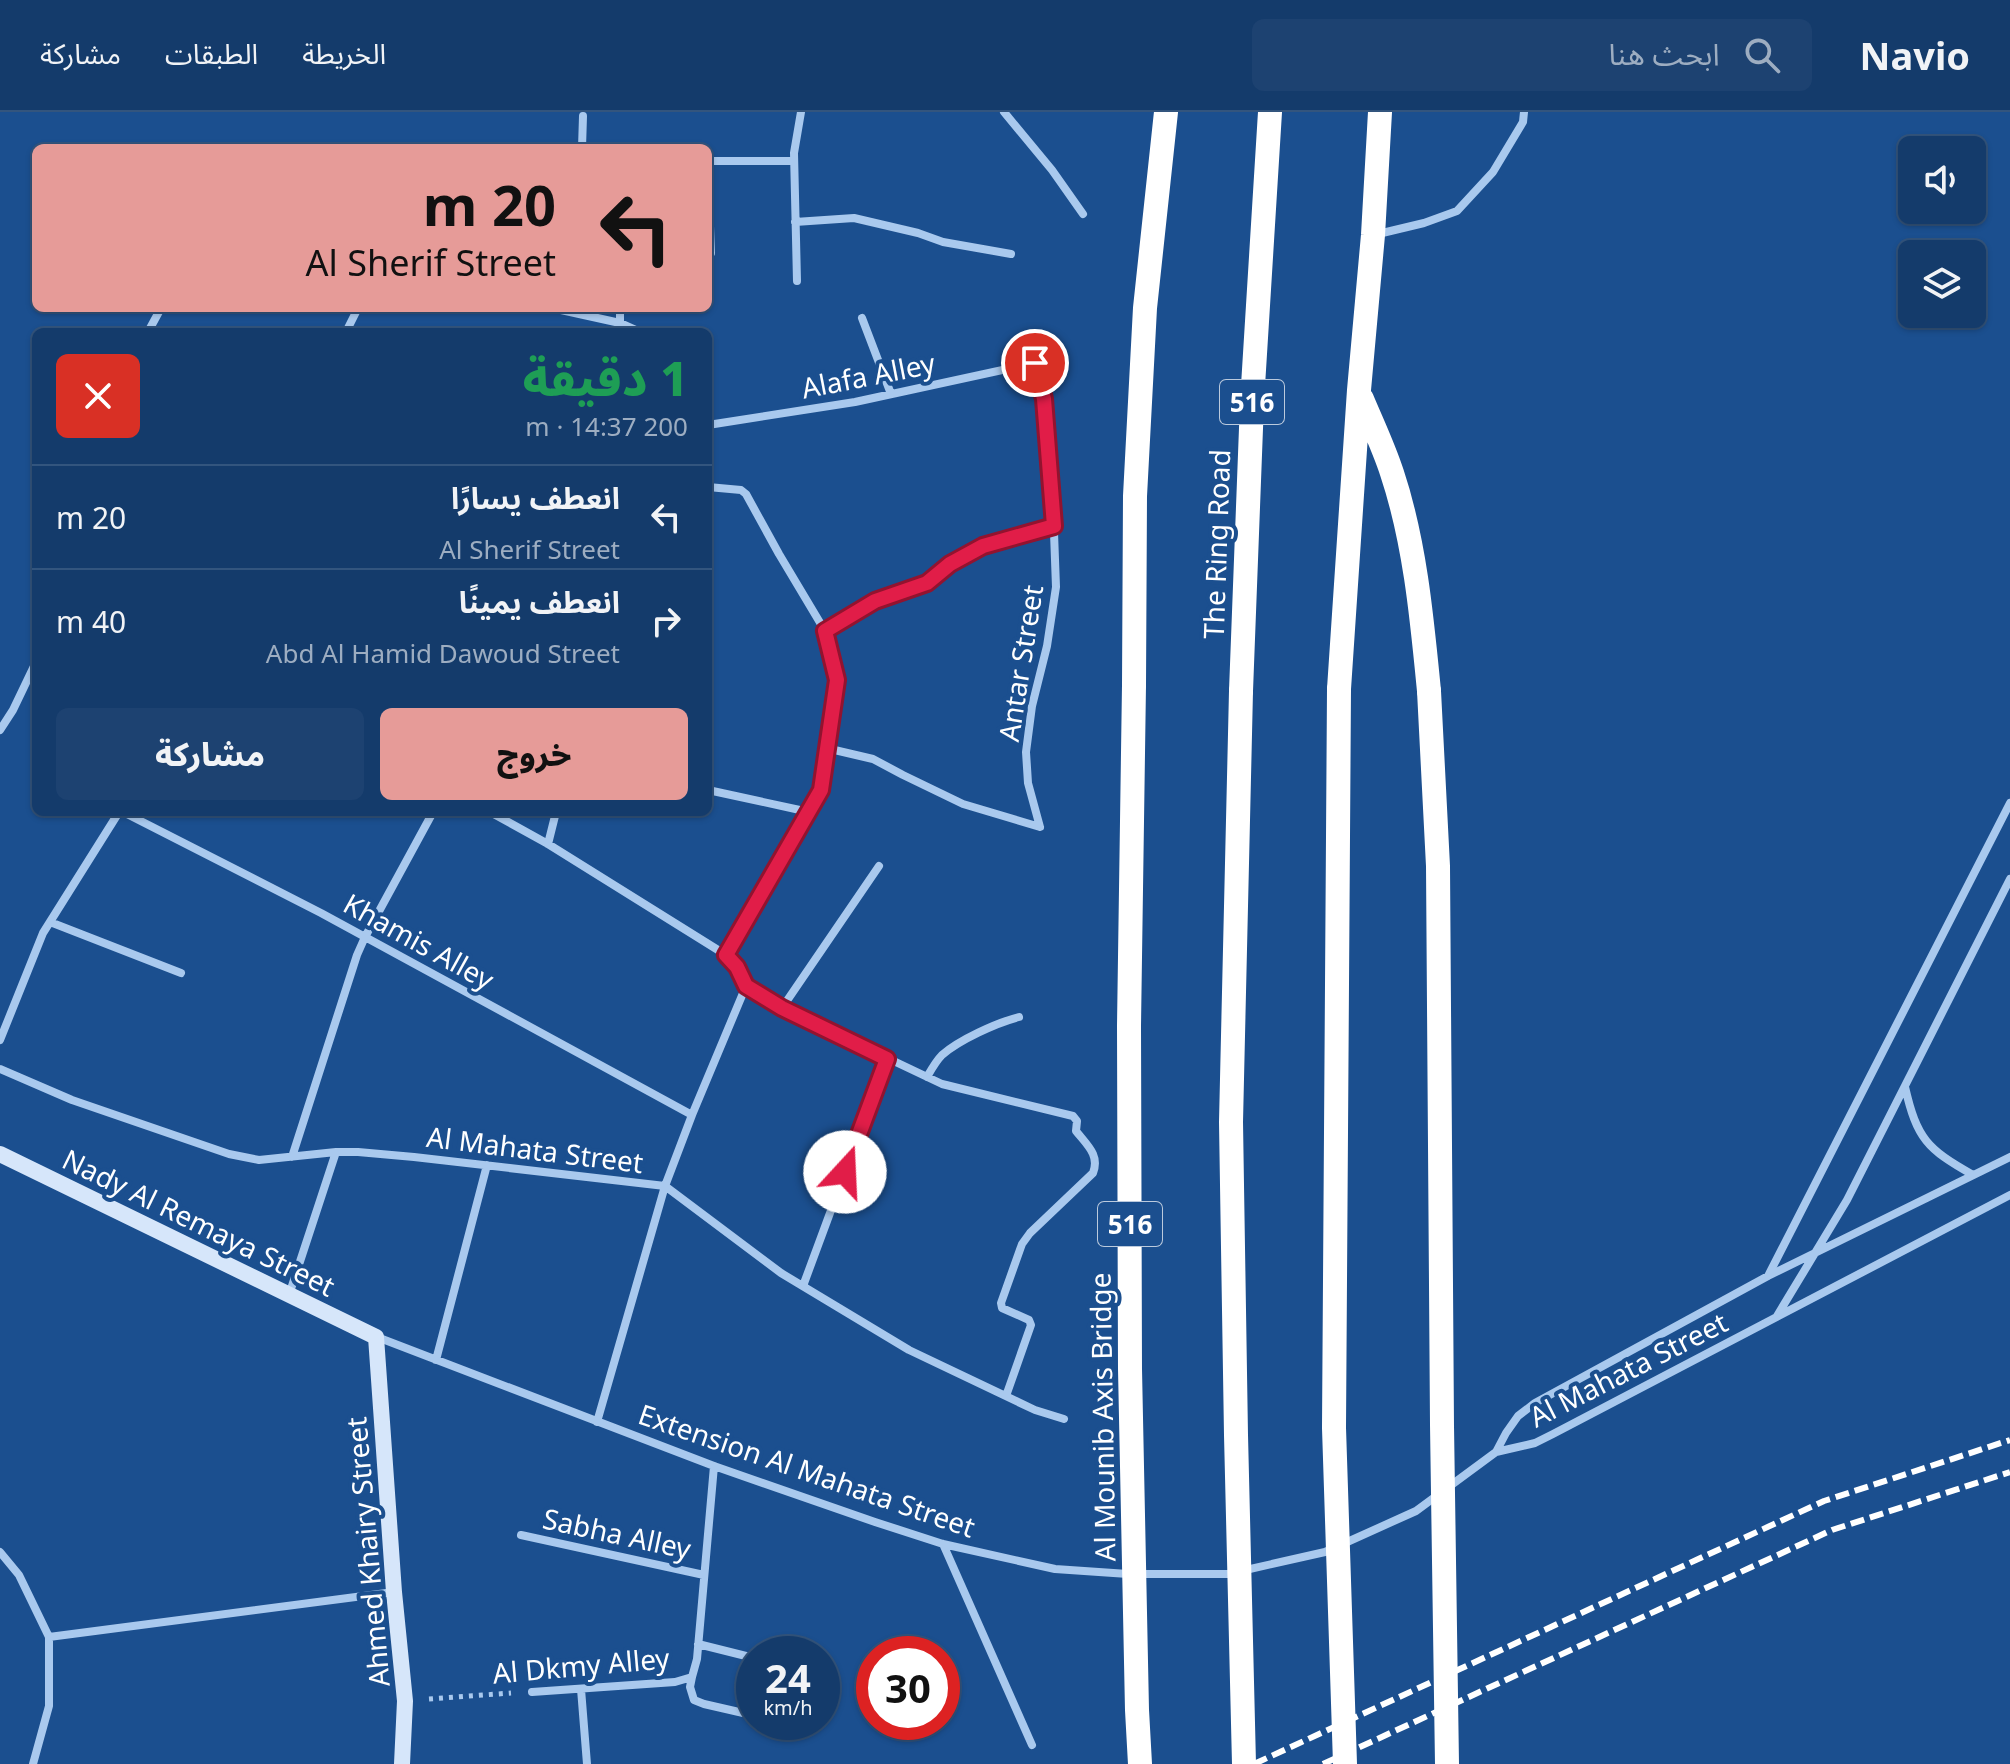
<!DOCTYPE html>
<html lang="ar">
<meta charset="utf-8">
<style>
:root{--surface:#143b6b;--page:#1d4271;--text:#f1f3f6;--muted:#9dadc1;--line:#33557e;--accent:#e69b98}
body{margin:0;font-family:"Noto Sans","Noto Sans Arabic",sans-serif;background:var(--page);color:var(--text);direction:rtl;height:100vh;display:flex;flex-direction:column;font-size:30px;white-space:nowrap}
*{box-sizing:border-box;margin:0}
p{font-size:26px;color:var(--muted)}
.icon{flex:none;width:44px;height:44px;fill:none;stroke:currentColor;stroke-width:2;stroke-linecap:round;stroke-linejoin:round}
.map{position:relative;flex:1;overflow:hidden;direction:ltr}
.sheet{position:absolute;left:32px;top:216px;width:680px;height:488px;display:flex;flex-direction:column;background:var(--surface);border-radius:12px;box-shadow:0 2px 6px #0004,0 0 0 2px var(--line);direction:rtl}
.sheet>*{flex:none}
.guide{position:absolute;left:32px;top:32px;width:680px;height:168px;border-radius:12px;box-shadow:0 2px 6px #0004,0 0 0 2px var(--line);direction:rtl;background:#e69b98;color:#111;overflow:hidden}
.controls{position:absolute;left:1898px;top:24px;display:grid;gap:16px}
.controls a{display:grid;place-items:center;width:88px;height:88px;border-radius:12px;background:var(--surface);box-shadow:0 2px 6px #0004,0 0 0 2px var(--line);font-size:40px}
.speed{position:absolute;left:736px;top:1524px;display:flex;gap:16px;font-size:40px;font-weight:700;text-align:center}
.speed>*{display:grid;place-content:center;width:104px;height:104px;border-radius:50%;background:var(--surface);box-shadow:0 2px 6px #0004,0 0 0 2px var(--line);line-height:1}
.speed small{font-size:20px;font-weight:400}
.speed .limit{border:12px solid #d22;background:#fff;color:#111}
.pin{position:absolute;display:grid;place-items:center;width:68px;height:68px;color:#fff;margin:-34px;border:4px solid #fff;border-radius:50%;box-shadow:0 2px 8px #0007}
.me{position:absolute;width:88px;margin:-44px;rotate:20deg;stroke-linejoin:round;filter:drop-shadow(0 0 6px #0008)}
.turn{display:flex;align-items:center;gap:28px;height:168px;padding:0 24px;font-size:36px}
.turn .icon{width:104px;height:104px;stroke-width:2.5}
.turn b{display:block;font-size:56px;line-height:68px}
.round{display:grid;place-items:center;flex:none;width:84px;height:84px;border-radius:12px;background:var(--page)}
.overview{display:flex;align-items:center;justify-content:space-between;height:136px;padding:0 24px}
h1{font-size:48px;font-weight:800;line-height:60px;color:#1e9e55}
.button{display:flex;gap:16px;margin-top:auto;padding:16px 24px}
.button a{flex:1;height:92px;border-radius:12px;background:var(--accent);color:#111;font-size:32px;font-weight:800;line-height:92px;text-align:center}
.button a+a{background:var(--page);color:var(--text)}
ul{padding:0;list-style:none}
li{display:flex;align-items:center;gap:24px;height:104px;padding:0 24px;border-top:2px solid var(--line)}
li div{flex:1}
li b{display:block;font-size:30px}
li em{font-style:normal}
header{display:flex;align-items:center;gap:48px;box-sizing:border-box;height:112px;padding:0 40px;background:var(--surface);border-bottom:2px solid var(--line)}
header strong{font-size:38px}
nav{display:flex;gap:44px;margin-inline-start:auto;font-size:28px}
.search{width:560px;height:72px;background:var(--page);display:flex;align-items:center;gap:20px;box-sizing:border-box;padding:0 28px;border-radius:12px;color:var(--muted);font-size:30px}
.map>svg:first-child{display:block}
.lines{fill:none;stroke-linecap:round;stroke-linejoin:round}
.path{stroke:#a9c9ee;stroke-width:5;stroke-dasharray:4 6;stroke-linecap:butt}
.minor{stroke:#a9c9ee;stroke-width:8}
.secondary{stroke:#d6e6fa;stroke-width:16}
.motorway{stroke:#fff;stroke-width:24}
.rail{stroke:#fff;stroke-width:6;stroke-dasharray:14 6;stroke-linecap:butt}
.motorway-bridge{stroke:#fff;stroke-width:24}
.route-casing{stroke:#92132f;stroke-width:20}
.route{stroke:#e11d48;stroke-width:14}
.labels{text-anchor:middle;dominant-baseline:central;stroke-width:8;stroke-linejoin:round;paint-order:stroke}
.shield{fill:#1b4f8f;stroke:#bbcadd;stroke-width:2}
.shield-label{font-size:26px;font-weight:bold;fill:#fff}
.street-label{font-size:28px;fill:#fff;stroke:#1b4f8f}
</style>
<header>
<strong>Navio</strong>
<div class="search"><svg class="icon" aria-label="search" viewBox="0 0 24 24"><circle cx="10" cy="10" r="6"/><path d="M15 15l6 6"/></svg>ابحث هنا</div>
<nav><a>الخريطة</a><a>الطبقات</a><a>مشاركة</a></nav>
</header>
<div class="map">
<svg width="2010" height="1652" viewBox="0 0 2010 1652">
<rect width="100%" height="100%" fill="#1b4f8f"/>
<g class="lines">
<!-- path -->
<path class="path" d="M429,1587L511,1581"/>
<!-- minor -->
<path class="minor" d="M1004,0L1052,58L1083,102
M582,36L583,4
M708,49H794
M708,61L711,141
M795,110L854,106L918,121L943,130L1011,142
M1378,122L1424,111L1457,99L1493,60L1523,10L1524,0
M797,169L794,41L801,0
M552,196L620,211L640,220
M862,206L891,282
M620,211V196
M148,220L161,196
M346,220L358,196
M708,313L855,290L1035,251L1044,287L1053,393L1056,475L1047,534L1032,594L1026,640L1028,671L1040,715
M708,375L741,378L746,382L779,442L825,519L837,568L821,678L726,843
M825,519L875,489L927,471L950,452L983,434L1054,414
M0,618L13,598L36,550
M826,636L873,647L903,663L963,692L1040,715
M708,678L809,700
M123,700L321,801L692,1003
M490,700L548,732L726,843L737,855L746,874L782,896L942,972L1073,1004L1077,1009L1076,1019C1087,1033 1100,1043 1093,1061L1030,1121L1022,1132L1001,1191L1002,1196L1029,1208L1031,1213L1006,1284
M548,732L556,700
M50,810L181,861
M782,896L879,754
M0,928L43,821L119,700
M0,957L72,988L229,1042L259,1048L336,1040H358L414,1045L665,1074L781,1161L909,1238L1035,1298L1064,1307
M927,965C931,958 936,949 942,943C959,928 996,911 1019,905
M1905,975C1917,1027 1927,1037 1973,1063
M292,1045L357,843L365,825L433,700
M1768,1164L2010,691
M803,1174L887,947
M289,1183L336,1040
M1777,1204L1847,1088L2010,767
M377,1225L714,1354L875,1410L943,1432L1055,1457L1128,1462H1228L1325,1440L1416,1399L1496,1340L1506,1321L1518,1304L1535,1291L1768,1164L2010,1045
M436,1248L487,1053
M597,1310L665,1074L692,1003L746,874
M1496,1340L1535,1331L1553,1322L2010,1083
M521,1423L704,1463
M943,1432L1032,1633
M0,1440L19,1463L49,1525V1594L33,1652
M49,1525L394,1480
M698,1532L754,1546
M692,1565L690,1575L694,1588L704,1592L752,1603
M581,1577L587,1652
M532,1580L675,1570L692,1565L697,1547L714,1354"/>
<!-- secondary -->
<path class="secondary" d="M0,1042L376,1225L394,1480L405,1589L402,1652"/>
<!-- motorway -->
<path class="motorway" d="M1362,287C1372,311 1384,336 1392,361C1415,430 1422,507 1429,579
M1134,573L1135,384L1145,196L1166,0
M1339,577L1359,278L1373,123L1380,0
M1241,579L1252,290L1270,0"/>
<!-- rail -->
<path class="rail" d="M1254,1652L1824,1389L2010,1328
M1323,1652L1832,1418L2010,1360"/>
<!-- motorway-bridge -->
<path class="motorway-bridge" d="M1134,573L1129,914L1130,1257L1137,1598L1140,1652
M1339,577L1334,1316L1345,1652
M1241,579L1231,1010L1236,1323L1244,1652
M1429,579L1438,754L1442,1313L1447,1652"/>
</g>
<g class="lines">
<defs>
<path id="route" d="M845,1060L887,947L782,896L746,874L737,855L726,843L821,678L837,568L825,519L875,489L927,471L950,452L983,434L1054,414L1044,287L1035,251"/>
</defs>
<!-- route casing -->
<use href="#route" class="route-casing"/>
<!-- route -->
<use href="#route" class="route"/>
</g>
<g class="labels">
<!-- shield labels -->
<g class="shield">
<rect x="1220" y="268" width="64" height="44" rx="6"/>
<rect x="1098" y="1090" width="64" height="44" rx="6"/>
</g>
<g class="shield-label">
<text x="1252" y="290">516</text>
<text x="1130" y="1112">516</text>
</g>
<!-- street labels -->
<g class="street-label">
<text transform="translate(868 263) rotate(-11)">Alafa Alley</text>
<text transform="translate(1216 432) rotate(-88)">The Ring Road</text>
<text transform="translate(1020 551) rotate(-81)">Antar Street</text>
<text transform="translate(419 829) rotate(29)">Khamis Alley</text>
<text transform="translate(535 1037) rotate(7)">Al Mahata Street</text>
<text transform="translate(199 1110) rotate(26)">Nady Al Remaya Street</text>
<text transform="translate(1628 1257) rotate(-27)">Al Mahata Street</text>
<text transform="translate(1102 1305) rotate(-91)">Al Mounib Axis Bridge</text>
<text transform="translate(807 1358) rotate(19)">Extension Al Mahata Street</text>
<text transform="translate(617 1421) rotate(12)">Sabha Alley</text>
<text transform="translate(367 1440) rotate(-95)">Ahmed Khairy Street</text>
<text transform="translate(581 1553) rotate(-5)">Al Dkmy Alley</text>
</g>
</g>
</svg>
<div class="controls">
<a><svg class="icon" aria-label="sound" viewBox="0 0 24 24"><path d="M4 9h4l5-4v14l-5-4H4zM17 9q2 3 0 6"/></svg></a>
<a><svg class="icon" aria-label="layers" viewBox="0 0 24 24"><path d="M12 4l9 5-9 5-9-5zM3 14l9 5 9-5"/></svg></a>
</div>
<div class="speed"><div>24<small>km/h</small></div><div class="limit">30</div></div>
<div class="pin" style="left:1035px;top:251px;background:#d93025"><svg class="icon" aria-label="arrive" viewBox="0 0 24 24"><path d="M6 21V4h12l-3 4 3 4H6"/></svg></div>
<svg class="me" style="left:845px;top:1060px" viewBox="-20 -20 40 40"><circle r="19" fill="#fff"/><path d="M0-13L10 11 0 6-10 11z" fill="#e11d48"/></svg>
<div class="guide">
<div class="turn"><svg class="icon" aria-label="left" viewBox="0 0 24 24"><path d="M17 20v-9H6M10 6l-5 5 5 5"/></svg><div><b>20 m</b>Al Sherif Street</div></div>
</div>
<section class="sheet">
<div class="overview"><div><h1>1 دقيقة</h1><p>200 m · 14:37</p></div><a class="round" style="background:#d93025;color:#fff"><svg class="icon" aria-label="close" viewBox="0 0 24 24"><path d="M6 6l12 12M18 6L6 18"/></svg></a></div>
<ul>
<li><svg class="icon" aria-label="left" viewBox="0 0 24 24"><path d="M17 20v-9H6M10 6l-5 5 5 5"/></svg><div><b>انعطف يسارًا</b><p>Al Sherif Street</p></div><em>20 m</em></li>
<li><svg class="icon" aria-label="right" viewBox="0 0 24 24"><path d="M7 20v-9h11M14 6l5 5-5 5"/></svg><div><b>انعطف يمينًا</b><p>Abd Al Hamid Dawoud Street</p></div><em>40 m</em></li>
</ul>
<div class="button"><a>خروج</a><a>مشاركة</a></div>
</section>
</div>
